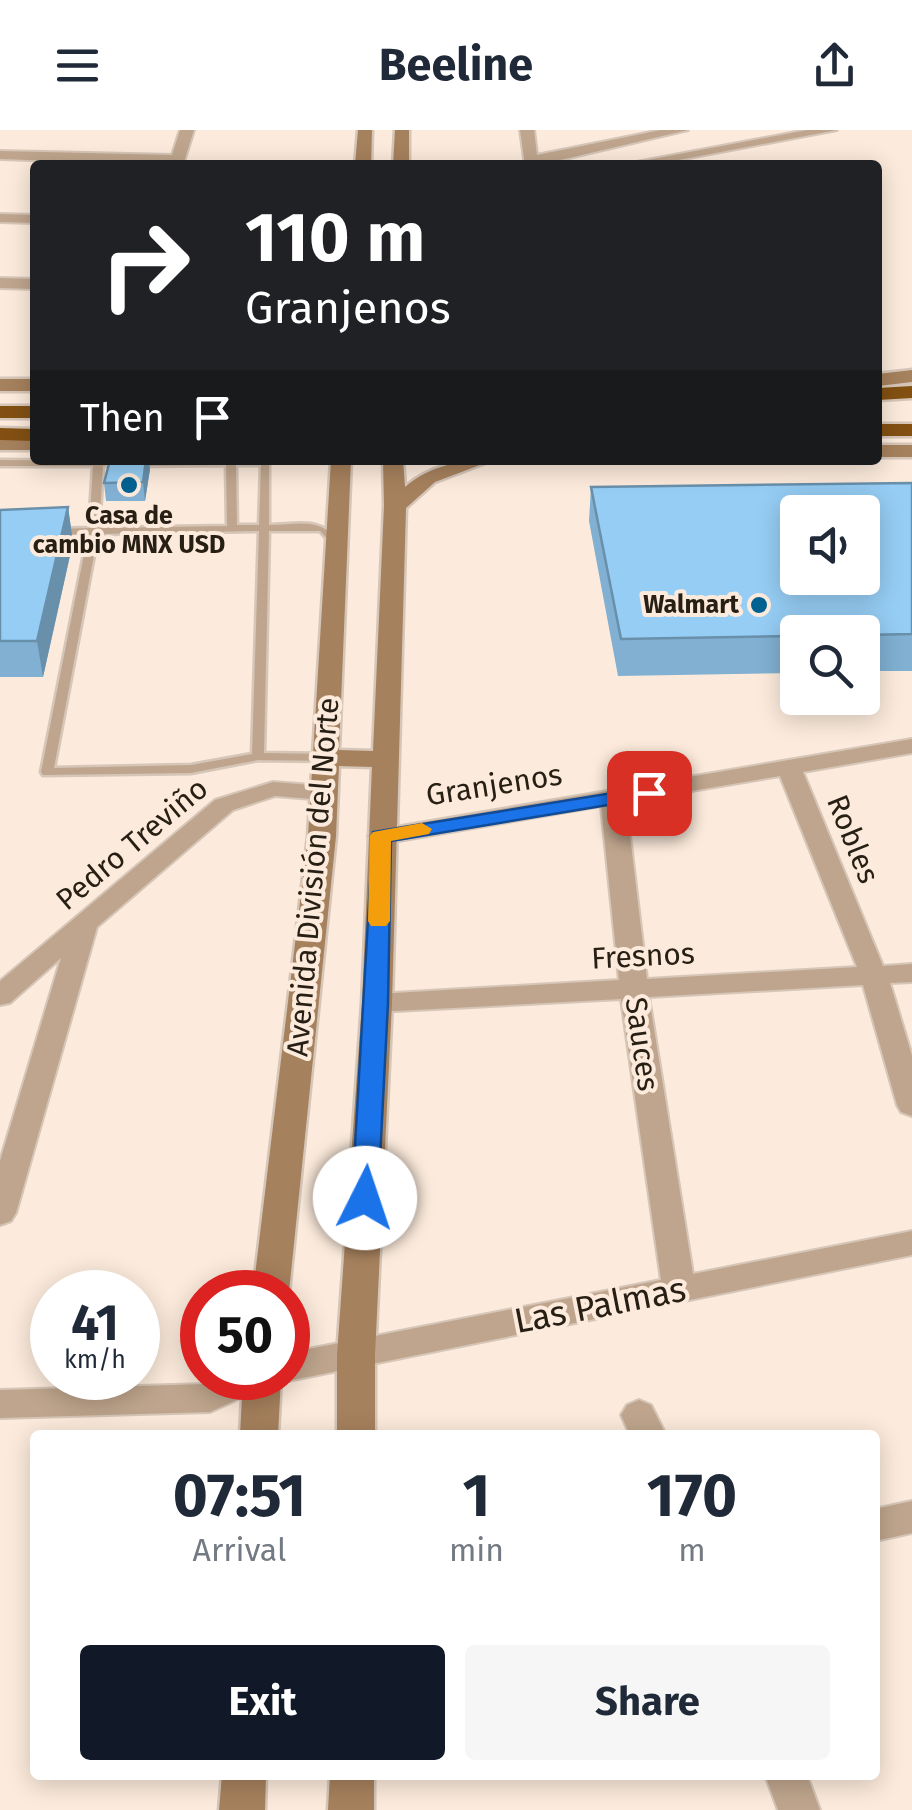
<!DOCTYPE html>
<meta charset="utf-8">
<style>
:root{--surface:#fff;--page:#f6f6f7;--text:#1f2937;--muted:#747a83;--accent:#111827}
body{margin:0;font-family:"Fira Sans",sans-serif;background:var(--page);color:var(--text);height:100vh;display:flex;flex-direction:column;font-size:38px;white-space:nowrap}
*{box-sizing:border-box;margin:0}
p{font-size:32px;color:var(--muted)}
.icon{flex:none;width:55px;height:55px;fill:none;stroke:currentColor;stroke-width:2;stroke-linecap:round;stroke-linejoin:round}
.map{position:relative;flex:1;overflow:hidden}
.side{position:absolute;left:30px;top:1300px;width:850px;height:350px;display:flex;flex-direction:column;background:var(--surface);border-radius:10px;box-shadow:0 5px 25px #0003}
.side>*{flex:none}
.top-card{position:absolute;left:30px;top:30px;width:852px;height:305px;border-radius:10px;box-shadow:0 5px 25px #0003;background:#202124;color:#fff;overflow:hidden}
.buttons{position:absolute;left:780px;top:365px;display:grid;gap:20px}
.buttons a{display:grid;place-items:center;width:100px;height:100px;border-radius:10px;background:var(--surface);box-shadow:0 5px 25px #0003;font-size:50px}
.speed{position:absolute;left:30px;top:1140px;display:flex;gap:20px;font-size:50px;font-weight:700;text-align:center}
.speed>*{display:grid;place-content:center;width:130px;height:130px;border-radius:50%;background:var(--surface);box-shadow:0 5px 25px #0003;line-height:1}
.speed small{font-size:25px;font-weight:400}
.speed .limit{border:15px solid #d22;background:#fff;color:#111}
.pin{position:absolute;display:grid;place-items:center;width:85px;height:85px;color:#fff;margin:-42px;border-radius:20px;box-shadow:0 5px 15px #0006}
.me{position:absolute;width:110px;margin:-55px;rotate:4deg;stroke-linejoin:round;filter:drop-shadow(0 0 8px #0008)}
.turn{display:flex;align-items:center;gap:35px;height:210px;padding:0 50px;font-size:45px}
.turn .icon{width:130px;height:130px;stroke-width:2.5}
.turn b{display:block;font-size:70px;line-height:85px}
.then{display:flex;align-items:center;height:95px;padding:0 50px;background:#0003;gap:20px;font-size:38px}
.eta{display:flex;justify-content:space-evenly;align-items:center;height:170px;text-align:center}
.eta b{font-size:60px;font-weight:700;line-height:70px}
.cta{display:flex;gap:20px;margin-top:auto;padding:20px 50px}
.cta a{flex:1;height:115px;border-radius:10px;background:var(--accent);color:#fff;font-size:40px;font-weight:700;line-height:115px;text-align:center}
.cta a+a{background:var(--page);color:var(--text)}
header{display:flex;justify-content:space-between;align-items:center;height:130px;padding:0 50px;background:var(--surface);font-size:45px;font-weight:700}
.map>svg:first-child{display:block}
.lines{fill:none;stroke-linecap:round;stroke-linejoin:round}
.lane-casing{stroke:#d6c6b8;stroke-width:5}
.street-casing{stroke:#d6c6b8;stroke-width:4}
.secondary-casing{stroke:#d6c6b8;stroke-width:5}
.highway-casing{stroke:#d6c6b8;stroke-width:5}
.lane{fill:#bfa58d;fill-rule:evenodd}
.street{fill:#bfa58d;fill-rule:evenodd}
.secondary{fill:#a6815d;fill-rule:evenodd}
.highway{fill:#835012;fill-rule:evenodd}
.wall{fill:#81b0d2}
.shaded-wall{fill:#6990ab}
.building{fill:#96cdf4;stroke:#6990ab;stroke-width:2.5;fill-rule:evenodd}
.route{fill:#1a73e8;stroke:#114b97;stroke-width:2.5}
.slow{fill:#f59e0b}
.poi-dot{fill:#016292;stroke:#fcebdc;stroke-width:4}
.labels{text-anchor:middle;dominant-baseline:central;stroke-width:8;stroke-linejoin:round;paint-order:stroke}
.far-poi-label{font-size:25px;font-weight:bold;fill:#271e14;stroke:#fcebdc}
.street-label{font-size:30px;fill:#271e14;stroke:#fcebdc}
.near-street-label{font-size:35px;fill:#271e14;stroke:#fcebdc}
</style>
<header><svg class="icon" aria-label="menu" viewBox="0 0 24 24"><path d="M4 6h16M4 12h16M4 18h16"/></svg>Beeline<svg class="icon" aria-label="share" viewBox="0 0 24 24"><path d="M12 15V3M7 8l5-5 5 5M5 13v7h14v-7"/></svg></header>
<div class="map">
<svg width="912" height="1680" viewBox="0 0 912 1680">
<rect width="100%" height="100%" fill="#fcebdc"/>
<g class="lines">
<defs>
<path id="lane" d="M0,330L107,331V335L103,336L99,398L227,396L226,335L131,336L126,333L128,331L269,330V395C302,394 319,387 342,413L341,415H333L320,401H269L264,623L326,624L332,628L330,631L258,630L191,643L43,645L41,642L88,404L55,405L50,402L55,399L89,398L93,336H0ZM236,335H261L259,395H237ZM259,401L252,624L191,635L54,638L98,404Z"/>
<path id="street" d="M180,0H194L183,35L0,29V21L172,25Z
M520,0H534L537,25L661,0H688L539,35H525Z
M807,0H837L652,35H621Z
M0,84L35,85V93L0,92Z
M0,148L35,149V159L0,158Z
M912,609V623L803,642L883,836L912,834V852L890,853L912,926V986L901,982L897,975L863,855L649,867L693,1144L912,1101V1125L288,1251L278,1248H288V1223L661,1150L621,869L377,882L367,880L363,873L367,866L377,864L619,850L601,676L381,714L368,706L372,701ZM780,646L857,837L647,849L626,672Z
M273,652L325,656L337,663L325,670L275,666L233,680L97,797L16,1083L11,1091L0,1095V1031L61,828L10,873L0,875V851L215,670Z
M219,1248H267L262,1258L210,1282L0,1288V1260L206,1254Z
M639,1270L651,1275L666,1305H630L621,1285L627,1275Z
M912,1371V1403L875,1411V1379Z
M765,1645H807L820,1680H778Z"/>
<path id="secondary" d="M358,0H372L371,35H355Z
M395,0H409V35H393Z
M912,240V252L878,256V244Z
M0,249H35V261H0Z
M0,308H35V320H0Z
M878,315H912V327H878Z
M331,330H351L339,620L373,621L384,376L383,330H403L405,357C431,335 460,330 493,330L435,352L406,378L392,873L375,1225V1305H337V1225L362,873L372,637L339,636L336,706L289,1162H253L308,706Z
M243,1248H281L278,1305H240Z
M222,1645H266L265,1680H219Z
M330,1645H374V1680H328Z"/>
<path id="highway" d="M912,256V268L878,270V258Z
M0,276H35V288H0Z
M878,294H912V306H878Z
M0,298L35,299V311L0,310Z"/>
</defs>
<!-- lane casing -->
<use href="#lane" class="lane-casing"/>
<!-- street casing -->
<use href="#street" class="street-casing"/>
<!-- secondary casing -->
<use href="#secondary" class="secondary-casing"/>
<!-- highway casing -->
<use href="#highway" class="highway-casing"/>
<!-- lane -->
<use href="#lane" class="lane"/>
<!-- street -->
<use href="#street" class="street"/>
<!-- secondary -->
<use href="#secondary" class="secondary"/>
<!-- highway -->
<use href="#highway" class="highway"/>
</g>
<!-- wall -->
<path class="wall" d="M150,339L145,371H106L104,353Z
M912,353V541H862V502H798V543L618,546L589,391L591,357Z
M68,377L73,412L43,547H0V380Z"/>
<!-- shaded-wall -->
<path class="shaded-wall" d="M146,330H149L150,339L145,371L143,352Z
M68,377L73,412L43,547L37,511Z"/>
<!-- building -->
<path class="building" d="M110,330H146L143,352L104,353Z
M912,353V504L862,505V502H798V506L621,509L591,357ZM798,382H862V448H798Z
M68,377L37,511H0V380Z"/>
<!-- route -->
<path class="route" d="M649,657L659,663L656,667L391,711L388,873L378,1068L374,1075H356L352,1068L373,702Z"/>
<!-- slow -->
<path class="slow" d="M422,693L432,699L429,704L391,711L390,791L386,796H371L368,791L370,706L373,702Z"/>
<!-- markers -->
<g class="poi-dot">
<circle cx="129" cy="355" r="10"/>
<circle cx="759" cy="475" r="10"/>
</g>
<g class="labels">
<!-- far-poi labels -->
<g class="far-poi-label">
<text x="129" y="386">Casa de<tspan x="129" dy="29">cambio MNX USD</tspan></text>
<text x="739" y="475" text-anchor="end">Walmart</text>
</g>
<!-- street labels -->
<g class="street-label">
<text transform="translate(494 655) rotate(-9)">Granjenos</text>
<text transform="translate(853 709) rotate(68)">Robles</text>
<text transform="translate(132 714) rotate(-40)">Pedro Treviño</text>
<text transform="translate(313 747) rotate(-85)">Avenida División del Norte</text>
<text transform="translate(643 826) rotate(-3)">Fresnos</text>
<text transform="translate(642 914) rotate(82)">Sauces</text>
</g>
<!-- near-street labels -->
<g class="near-street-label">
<text transform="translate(600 1175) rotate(-11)">Las Palmas</text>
</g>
</g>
</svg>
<div class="buttons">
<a><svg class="icon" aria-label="sound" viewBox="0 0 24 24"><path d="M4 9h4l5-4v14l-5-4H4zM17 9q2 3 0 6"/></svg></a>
<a><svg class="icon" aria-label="search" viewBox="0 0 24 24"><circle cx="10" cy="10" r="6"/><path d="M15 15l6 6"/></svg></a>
</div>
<div class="speed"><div>41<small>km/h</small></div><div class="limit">50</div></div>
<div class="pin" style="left:649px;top:663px;background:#d93025"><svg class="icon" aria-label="arrive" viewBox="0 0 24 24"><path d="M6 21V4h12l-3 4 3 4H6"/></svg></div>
<svg class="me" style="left:365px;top:1068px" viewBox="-20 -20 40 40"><circle r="19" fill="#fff"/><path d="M0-13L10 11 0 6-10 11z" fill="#1a73e8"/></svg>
<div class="top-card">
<div class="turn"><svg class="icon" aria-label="right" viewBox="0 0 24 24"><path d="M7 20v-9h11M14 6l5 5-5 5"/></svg><div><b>110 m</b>Granjenos</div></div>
<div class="then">Then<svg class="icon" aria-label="arrive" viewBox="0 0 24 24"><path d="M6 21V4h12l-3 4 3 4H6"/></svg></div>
</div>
<section class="side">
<div class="eta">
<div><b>07:51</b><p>Arrival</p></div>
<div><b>1</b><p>min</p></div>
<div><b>170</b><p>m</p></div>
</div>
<div class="cta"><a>Exit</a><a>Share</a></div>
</section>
</div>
